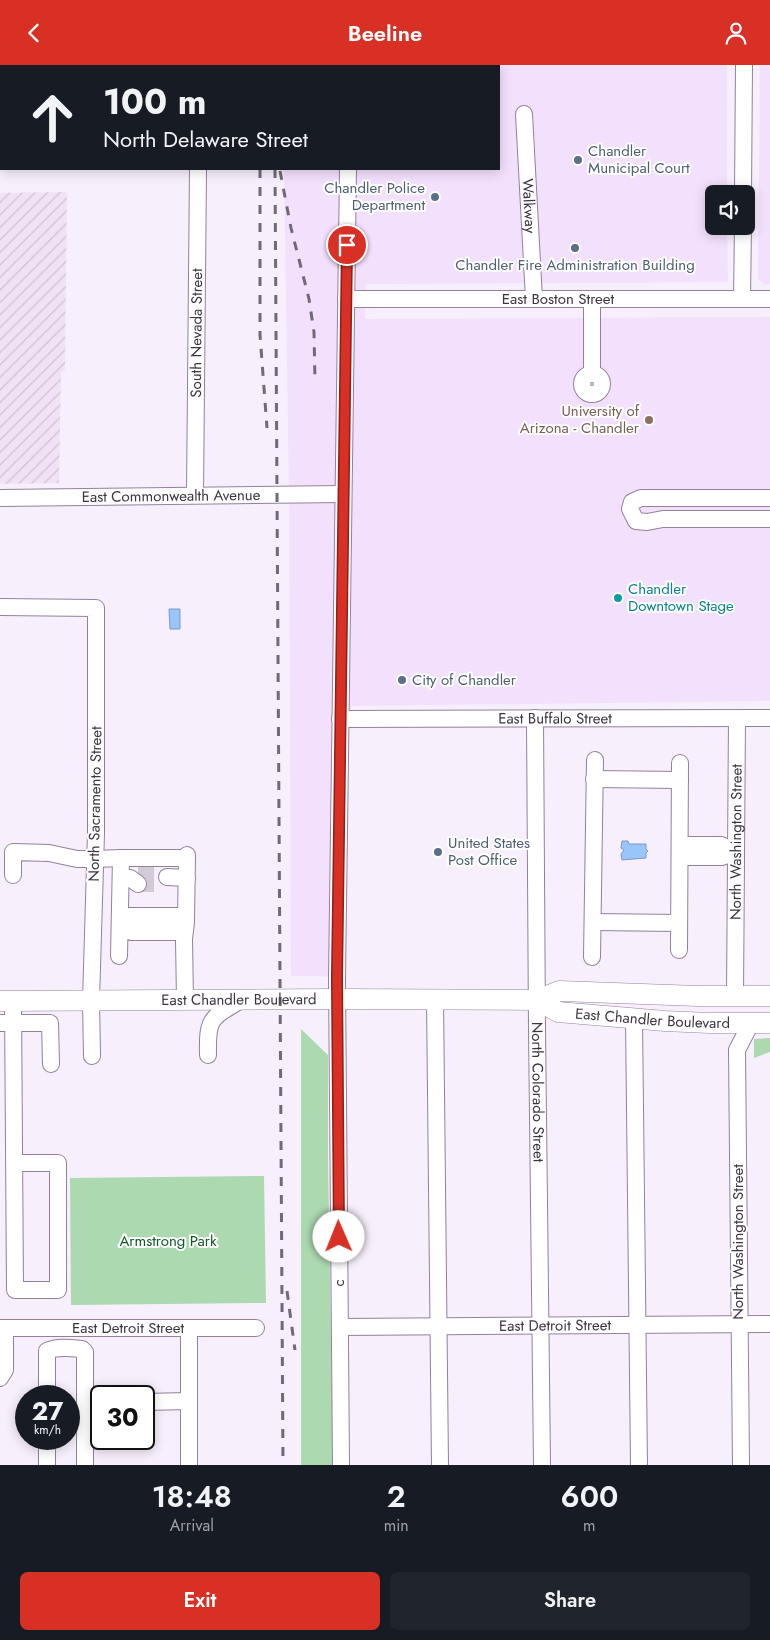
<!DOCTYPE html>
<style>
:root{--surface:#171b24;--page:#20242c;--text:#f1f3f6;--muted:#9ea1a6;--accent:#d93025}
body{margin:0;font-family:Jost,sans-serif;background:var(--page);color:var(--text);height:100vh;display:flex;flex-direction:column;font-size:19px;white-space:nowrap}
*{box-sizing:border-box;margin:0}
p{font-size:16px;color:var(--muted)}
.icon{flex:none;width:28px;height:28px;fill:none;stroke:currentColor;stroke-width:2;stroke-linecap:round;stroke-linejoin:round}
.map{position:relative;height:1400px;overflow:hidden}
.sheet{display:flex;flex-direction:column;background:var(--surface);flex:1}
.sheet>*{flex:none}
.hud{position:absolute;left:0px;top:0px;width:500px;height:105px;box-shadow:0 2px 12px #0003;background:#171b24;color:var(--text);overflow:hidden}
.controls{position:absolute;left:705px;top:120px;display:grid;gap:10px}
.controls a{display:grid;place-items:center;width:50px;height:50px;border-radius:8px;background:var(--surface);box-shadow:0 2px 12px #0003;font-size:25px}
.speed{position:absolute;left:15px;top:1320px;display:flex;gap:10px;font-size:25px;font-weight:700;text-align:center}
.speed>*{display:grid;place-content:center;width:65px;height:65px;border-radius:50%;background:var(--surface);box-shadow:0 2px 12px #0003;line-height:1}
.speed small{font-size:12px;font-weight:400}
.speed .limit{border:2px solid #111;border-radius:8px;background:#fff;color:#111}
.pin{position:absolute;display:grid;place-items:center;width:42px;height:42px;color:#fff;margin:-21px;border:2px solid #fff;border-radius:50%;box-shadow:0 1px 5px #0007}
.me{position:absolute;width:55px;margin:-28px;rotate:359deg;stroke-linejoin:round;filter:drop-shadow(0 0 4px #0008)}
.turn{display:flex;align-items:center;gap:18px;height:105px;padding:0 20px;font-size:22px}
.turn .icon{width:65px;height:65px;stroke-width:2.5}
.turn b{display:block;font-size:35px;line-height:42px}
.eta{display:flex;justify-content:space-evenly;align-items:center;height:85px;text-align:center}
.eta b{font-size:30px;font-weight:600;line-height:35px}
.cta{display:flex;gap:10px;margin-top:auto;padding:10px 20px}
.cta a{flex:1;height:58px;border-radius:8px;background:var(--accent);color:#fff;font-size:20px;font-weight:600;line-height:58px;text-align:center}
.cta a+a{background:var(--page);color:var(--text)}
header{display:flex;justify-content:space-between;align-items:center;height:65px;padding:0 20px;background:var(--accent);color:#fff;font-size:22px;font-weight:600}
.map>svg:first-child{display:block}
.built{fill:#f3e0fd}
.industrial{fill:url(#industrial-furrows)}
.park{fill:#add9b1}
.water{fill:#99c5fb;stroke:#7d9ac3}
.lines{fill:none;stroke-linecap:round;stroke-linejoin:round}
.minor-tunnel{stroke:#d2cad6;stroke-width:16;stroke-dasharray:16 8;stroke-linecap:butt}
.minor-casing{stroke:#93819c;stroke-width:18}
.major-casing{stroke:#93819c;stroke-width:21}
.minor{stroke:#fff;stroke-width:16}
.major{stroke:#fff;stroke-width:20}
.rail{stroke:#716975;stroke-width:3;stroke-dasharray:9 9;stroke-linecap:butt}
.route-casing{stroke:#8d1f18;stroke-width:12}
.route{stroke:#d93025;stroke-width:9}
.service-dot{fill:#5c6f8a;stroke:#fff;stroke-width:2}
.education-dot{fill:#8d6e63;stroke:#fff;stroke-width:2}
.culture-dot{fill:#0f9aa8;stroke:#fff;stroke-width:2}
.labels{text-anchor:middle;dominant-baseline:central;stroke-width:4;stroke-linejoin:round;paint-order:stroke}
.service-label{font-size:15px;fill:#4e5e75;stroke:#fff;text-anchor:start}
.street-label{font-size:15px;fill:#3c3440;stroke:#fff}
.education-label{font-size:15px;fill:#785e54;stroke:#fff;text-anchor:end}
.culture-label{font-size:15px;fill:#0d838f;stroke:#fff;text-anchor:start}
.park-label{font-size:15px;fill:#0c5a22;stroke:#fff}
</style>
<header><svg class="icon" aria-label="back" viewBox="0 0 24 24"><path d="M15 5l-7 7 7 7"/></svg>Beeline<svg class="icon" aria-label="person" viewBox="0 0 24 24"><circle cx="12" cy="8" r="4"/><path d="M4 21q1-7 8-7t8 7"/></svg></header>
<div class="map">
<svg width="770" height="1400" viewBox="0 0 770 1400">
<defs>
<pattern id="industrial-furrows" width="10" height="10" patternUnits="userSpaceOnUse" patternTransform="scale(1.25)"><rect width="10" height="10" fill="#f2e2f5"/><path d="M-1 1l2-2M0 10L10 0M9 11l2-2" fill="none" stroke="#d0c2d3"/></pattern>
</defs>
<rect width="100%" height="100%" fill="#f7effb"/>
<!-- built -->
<path class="built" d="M359,0H727V129H714V161H727L728,217L366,219L365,254L770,252V636L353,641L340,654L337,913L319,911H291L289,430L284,104H499V1H359Z
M760,0H770V219L765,220L758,214Z"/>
<!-- industrial -->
<path class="industrial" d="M0,0H190V1H1V26H0Z
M67,127L65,305L61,307L59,418L0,419V128Z"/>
<!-- park -->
<path class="park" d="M301,964L328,990V1091L333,1400H301Z
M770,973V987L754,993V974Z
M264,1111L266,1238L71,1240L70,1113Z"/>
<!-- water -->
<path class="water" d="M169,544H180V564H170Z
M622,776H628L629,779H646V784L648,786L646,788V793L622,795L621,789L624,785L621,783Z"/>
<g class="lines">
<!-- minor-tunnel -->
<path class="minor-tunnel" d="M138,806H154
M138,819H154"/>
<defs>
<g id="minor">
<path d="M199,1V0"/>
<path d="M320,1V0"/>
<path d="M349,1V0"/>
<path id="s1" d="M524,49L534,234"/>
<path d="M743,129L744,0"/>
<path id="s2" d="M346,234H770"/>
<path d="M592,234V309"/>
<path d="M742,234L743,161"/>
<circle cx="592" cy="319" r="10"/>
<path id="s3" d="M195,430L198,104"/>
<path id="s4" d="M0,433L343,429"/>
<path d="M770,433H641L632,437L630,444L636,456L647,457L663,454H770"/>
<path d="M0,542L96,543V768L91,936L92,991"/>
<path id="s5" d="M535,653L537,964L542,1400"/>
<path id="s6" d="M340,654L770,653"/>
<path d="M594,714L680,715"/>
<path d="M680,780H721L736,787"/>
<path d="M680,792H722L736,787"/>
<path d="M13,810V787L49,788L77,794H95L121,793H187"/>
<path d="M167,812L187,813"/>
<path d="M121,813H130L138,819"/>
<path d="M593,857L679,858"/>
<path d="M120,859H124L131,867H179L183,859L178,851H130L124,859"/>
<path d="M679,885L680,698"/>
<path d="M119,891L121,793"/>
<path d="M592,892L595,695"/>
<path id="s7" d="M735,931L737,653"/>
<path d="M435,934L440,1400"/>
<path d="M185,935L184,874L186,857L187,790"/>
<path d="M13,936L15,1225H58V1098H15"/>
<path d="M634,954L639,1400"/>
<path d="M0,958H50L51,999"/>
<path d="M208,990C207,952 211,953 243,934"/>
<path id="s8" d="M340,1262L770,1259"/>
<path id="s9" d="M0,1263H256"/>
<path d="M189,1263V1400"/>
<path d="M0,1313L5,1305V1263"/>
<path d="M47,1331V1286C57,1281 71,1283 82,1284L85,1287V1400"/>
<path d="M144,1337L189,1336"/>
<path d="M47,1400V1374"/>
<path d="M341,1400L337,913L348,104"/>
<path d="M741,1400L737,985L751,958"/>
</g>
<g id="major">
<path id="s10" d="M537,935L558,947L665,956L709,958H770"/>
<path id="s11" d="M0,936L337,934L537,935L559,926L698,931H770"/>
</g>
</defs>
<!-- minor casing -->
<use href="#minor" class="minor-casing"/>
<!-- major casing -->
<use href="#major" class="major-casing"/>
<!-- minor -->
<use href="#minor" class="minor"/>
<!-- major -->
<use href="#major" class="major"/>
<!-- rail -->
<path class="rail" d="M274,0V1
M261,1V0
M260,104V270L267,363
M275,104L283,1400
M280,106L291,163L309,234L314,267L315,317
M287,1226L295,1285"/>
</g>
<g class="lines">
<defs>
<path id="route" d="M339,1172L337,913L347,180"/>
</defs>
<!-- route casing -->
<use href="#route" class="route-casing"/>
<!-- route -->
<use href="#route" class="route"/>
</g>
<!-- markers -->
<g class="service-dot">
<circle cx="578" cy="95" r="5"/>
<circle cx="435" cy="132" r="5"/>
<circle cx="575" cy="183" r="5"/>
<circle cx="402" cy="615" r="5"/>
<circle cx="438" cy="787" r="5"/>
</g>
<circle class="education-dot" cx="649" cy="355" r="5"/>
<circle class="culture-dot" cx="618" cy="533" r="5"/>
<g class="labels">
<!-- service labels -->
<g class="service-label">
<text x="588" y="86">Chandler<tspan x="588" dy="17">Municipal Court</tspan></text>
<text x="425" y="123" text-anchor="end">Chandler Police<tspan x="425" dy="17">Department</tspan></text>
<text x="575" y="200" text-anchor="middle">Chandler Fire Administration Building</text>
<text x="412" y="615">City of Chandler</text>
<text x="448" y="778">United States<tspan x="448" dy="17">Post Office</tspan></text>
</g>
<!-- street labels -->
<g class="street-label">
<text stroke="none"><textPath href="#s1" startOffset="92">Walkway</textPath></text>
<text stroke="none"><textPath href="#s2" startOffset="212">East Boston Street</textPath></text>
<text stroke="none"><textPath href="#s3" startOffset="162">South Nevada Street</textPath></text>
<text stroke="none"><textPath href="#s4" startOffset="171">East Commonwealth Avenue</textPath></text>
<text stroke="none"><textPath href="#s6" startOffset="215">East Buffalo Street</textPath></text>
<text transform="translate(95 739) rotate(-89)">North Sacramento Street</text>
<text stroke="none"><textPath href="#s7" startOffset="154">North Washington Street</textPath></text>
<text stroke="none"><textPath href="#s11" startOffset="239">East Chandler Boulevard</textPath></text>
<text stroke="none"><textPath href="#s10" startOffset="119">East Chandler Boulevard</textPath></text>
<text stroke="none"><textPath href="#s5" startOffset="374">North Colorado Street</textPath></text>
<text transform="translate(738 1177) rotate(-90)">North Washington Street</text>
<text transform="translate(339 1218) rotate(-90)">c</text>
<text stroke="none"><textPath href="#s8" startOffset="215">East Detroit Street</textPath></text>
<text stroke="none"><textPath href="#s9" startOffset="128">East Detroit Street</textPath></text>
</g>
<!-- education labels -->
<g class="education-label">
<text x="639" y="346">University of<tspan x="639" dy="17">Arizona - Chandler</tspan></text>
</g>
<!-- culture labels -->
<g class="culture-label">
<text x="628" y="524">Chandler<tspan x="628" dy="17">Downtown Stage</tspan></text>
</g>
<!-- park labels -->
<g class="park-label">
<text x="168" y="1176">Armstrong Park</text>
</g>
</g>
</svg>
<div class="controls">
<a><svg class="icon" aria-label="sound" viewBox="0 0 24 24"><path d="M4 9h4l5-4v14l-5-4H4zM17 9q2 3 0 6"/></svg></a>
</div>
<div class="speed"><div>27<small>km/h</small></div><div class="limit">30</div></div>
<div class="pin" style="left:347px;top:180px;background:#d93025"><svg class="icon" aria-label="arrive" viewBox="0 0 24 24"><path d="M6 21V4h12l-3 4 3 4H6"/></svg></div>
<svg class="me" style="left:339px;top:1172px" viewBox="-20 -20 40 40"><circle r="19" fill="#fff"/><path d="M0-13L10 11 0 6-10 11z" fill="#d93025"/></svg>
<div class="hud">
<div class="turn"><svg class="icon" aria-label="ahead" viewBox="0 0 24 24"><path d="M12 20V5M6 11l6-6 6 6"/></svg><div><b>100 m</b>North Delaware Street</div></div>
</div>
</div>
<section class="sheet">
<div class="eta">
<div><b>18:48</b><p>Arrival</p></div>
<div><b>2</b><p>min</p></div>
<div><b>600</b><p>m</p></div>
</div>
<div class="cta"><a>Exit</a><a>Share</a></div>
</section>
